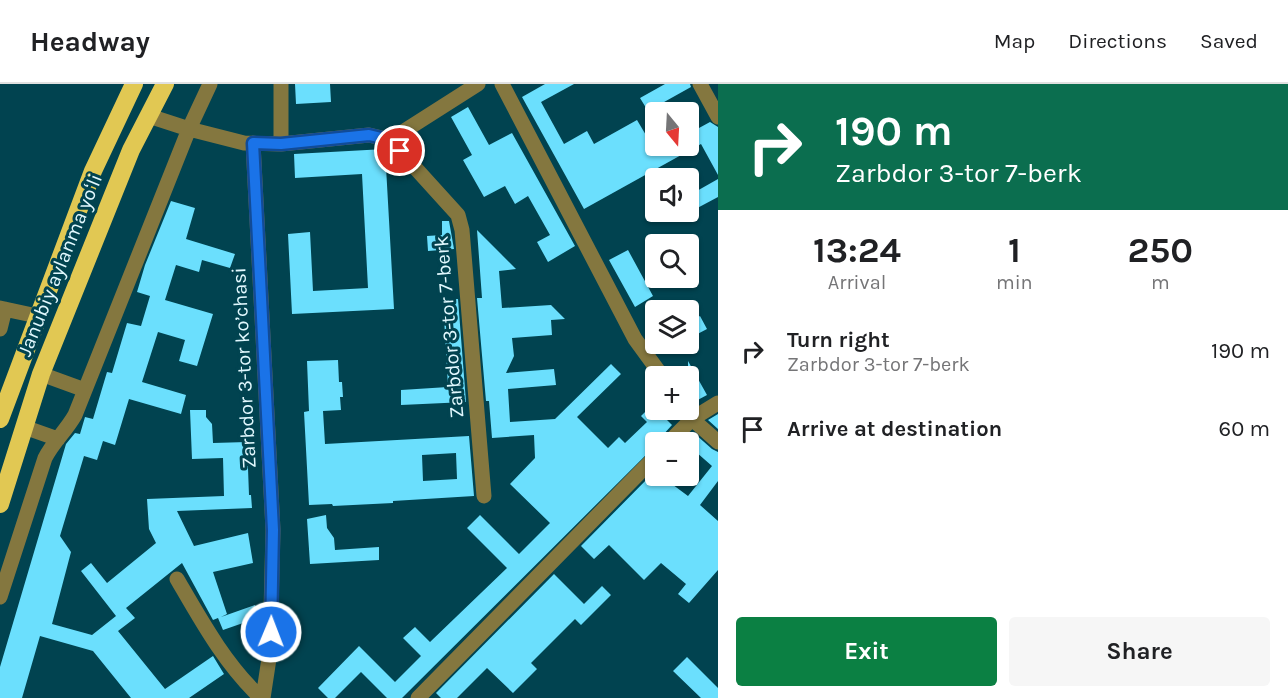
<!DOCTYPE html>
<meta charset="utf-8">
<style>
:root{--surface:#fff;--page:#f6f6f6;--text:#202124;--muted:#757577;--line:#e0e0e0;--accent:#0b8043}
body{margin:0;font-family:Karla,sans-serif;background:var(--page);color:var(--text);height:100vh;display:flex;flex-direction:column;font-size:22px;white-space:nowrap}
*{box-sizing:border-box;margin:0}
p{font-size:20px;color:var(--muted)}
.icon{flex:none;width:33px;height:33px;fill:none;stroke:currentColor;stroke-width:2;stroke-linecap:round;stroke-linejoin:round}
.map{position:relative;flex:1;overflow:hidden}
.details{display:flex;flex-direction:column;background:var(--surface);width:570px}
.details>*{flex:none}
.top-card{background:#0b6e4f;color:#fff;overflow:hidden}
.needle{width:39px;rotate:162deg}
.controls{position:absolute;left:645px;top:18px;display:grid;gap:12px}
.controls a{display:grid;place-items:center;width:54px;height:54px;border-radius:6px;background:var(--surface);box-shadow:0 2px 4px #0004;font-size:30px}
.pin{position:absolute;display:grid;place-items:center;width:51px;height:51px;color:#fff;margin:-26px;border:3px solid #fff;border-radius:50%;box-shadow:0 2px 6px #0007}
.me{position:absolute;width:66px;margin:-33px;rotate:1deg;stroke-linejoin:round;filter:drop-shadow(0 0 4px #0008)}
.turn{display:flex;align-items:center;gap:21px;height:126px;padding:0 18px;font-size:27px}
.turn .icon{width:78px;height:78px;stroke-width:2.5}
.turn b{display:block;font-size:42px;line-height:51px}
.eta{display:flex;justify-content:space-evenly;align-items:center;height:102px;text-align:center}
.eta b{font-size:36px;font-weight:700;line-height:42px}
.button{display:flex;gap:12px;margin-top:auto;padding:12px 18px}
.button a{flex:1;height:69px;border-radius:6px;background:var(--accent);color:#fff;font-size:24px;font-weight:700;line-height:69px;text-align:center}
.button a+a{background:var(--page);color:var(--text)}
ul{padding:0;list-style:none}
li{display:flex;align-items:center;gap:18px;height:78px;padding:0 18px}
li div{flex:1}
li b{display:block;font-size:22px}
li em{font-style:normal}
header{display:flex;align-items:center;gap:36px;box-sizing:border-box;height:84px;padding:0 30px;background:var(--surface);border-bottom:2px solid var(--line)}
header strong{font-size:28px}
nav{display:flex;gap:33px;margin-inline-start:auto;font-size:21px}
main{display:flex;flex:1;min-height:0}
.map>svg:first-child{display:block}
.building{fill:#6bdffd;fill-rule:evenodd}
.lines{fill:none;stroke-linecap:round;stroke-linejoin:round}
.minor{stroke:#84773f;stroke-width:15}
.highway{stroke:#e1c853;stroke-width:18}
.route-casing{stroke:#114b97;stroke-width:15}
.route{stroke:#1a73e8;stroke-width:10}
.labels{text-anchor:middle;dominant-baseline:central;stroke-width:6;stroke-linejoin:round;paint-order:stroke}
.street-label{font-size:20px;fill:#e1f8fe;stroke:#014350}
</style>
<header>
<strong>Headway</strong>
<nav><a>Map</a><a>Directions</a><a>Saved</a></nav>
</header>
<main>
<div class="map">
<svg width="718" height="614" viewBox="0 0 718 614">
<rect width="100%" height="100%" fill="#014350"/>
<!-- building -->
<path class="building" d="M295,0H330L331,18L296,20Z
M545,0H574L541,18L564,60L587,47L594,60L637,36L656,68L668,62H688V50L710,38L718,43V91L701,60L584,125L522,13Z
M665,0H690L691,3L648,27L640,14Z
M468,23L489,61L512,49L575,162L548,178L537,158L550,151L528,112L515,120L505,102L484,113L463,76L472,71L451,33Z
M385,65L394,225L292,230L288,150L310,148L313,207L368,204L362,90L295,94L294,70Z
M718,95V113L688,129V112Z
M171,117L195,124L186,155L235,170L230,184L202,176L199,188L176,181L165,216L213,230L197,282L179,277L185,256L158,248L142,298L186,311L181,330L129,315L115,361L103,357L97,376L84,372L60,452L71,468L52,540L92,551L116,532L81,487L91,479L107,499L156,459L149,445L147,415L224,412L223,374L192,375L190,326H206V333L212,340L213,359L247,358L249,411H251L252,424L177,427L194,462L248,449L253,479L213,488L227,530L221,533L255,521L260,533L223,546L218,534L213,536L182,479L126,524L135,534L118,547L165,605L213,572L224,590L189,614H131L93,567L40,552L22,614H0V583L66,360L75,349L80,350L85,333L93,335L107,288L112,289L127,239L141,242L150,212L137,208L145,181Z
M442,137H449L454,165L428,167L427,152L442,151Z
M477,146L516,185L499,187L502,224L551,221L565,235L551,236L552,251L512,254L514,272L506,289L554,285L556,301L508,305L510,338L555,335L611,280L621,290L577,333L608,364L619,353L625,359L647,338L641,332L652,321L672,341L662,352L660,358H656V361L402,614H387L361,588L335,614H328L318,604L359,562L395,598L421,572L403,554L415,543L430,558L507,484L467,444L480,431L519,470L550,439L510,400L535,374L534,351L492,354L489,317H486L477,214H482Z
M628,166L653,212L635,223L609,176Z
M458,215L466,318L401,321V306L448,303L443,216Z
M700,232L707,245L688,255V238Z
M338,276L339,298H342L343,313H340L341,326L323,327L325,360L469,352L474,412L393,417V419L333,422L332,420L309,421L304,328L309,327L307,277ZM456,369L457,395L423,397L422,371Z
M688,277L707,311L694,318L688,307Z
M718,330V345L708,336Z
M695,350L712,365L718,368V397L700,421L718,437V486L689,519L678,510L686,500L661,479L644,496L609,461L594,475L581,462L655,387L656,392H661L688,412L712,382L688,361V358H682L686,355L689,357Z
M326,431L327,444L334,454L335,466L379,463V476L310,480L307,435Z
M554,490L584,520L602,502L611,511L581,541L575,535L531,579L537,585L513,609L487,584L457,614H441L436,609Z
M687,573L718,604V614H701L673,587Z"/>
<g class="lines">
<!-- minor -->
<path class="minor" d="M502,0L635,255L662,292
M700,0L718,33
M149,32L189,45L244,59L281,60L369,51L390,56L458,131L462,146L484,412
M390,56L478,0
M253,59L273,446L270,568L263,614
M281,60V0
M0,224L37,232
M0,245L5,225
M41,290L85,306
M685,326L692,335L718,358
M24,343L58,355
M669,358L692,335L718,319
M177,495C202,538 225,580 261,614
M0,513L45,374C53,358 66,347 75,331L189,45L210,0
M418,614L656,372"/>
<!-- highway -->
<path class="highway" d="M0,335L93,87L134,0
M0,420L41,290L131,66L165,0"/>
</g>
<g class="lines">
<defs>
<path id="route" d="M271,548L273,446L253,59L281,60L369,51L390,56L400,67"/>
</defs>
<!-- route casing -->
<use href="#route" class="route-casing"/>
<!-- route -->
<use href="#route" class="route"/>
</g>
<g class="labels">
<!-- street labels -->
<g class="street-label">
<text transform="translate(60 181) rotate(-68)">Janubiy aylanma yoʻli</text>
<text transform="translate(449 243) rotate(-95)">Zarbdor 3-tor 7-berk</text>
<text transform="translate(244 284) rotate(-93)">Zarbdor 3-tor koʼchasi</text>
</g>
</g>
</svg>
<div class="controls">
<a><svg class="needle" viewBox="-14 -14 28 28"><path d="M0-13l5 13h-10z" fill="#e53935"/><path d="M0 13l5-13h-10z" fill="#757577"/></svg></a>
<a><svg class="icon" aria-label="sound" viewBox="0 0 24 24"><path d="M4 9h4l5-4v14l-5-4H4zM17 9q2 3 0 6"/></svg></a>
<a><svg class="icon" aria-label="search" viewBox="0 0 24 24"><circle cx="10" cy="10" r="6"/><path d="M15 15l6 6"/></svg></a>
<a><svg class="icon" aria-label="layers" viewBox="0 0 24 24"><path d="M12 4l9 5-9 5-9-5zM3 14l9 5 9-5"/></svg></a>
<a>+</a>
<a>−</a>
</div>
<div class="pin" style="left:400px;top:67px;background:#d93025"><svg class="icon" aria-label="arrive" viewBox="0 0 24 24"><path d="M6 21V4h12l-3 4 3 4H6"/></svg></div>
<svg class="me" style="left:271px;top:548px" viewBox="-20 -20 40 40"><circle r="17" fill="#1a73e8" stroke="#fff" stroke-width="3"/><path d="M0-11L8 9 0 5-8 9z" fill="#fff"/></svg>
</div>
<section class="details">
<div class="top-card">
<div class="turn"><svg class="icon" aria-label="right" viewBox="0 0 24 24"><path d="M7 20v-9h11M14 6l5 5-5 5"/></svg><div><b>190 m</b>Zarbdor 3-tor 7-berk</div></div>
</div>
<div class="eta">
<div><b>13:24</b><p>Arrival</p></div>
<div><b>1</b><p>min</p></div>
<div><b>250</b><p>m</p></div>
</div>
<ul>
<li><svg class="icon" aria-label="right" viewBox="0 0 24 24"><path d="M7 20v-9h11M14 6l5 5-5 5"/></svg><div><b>Turn right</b><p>Zarbdor 3-tor 7-berk</p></div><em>190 m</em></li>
<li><svg class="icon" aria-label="arrive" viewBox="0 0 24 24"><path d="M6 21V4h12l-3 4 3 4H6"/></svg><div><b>Arrive at destination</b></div><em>60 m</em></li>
</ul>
<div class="button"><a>Exit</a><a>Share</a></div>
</section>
</main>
